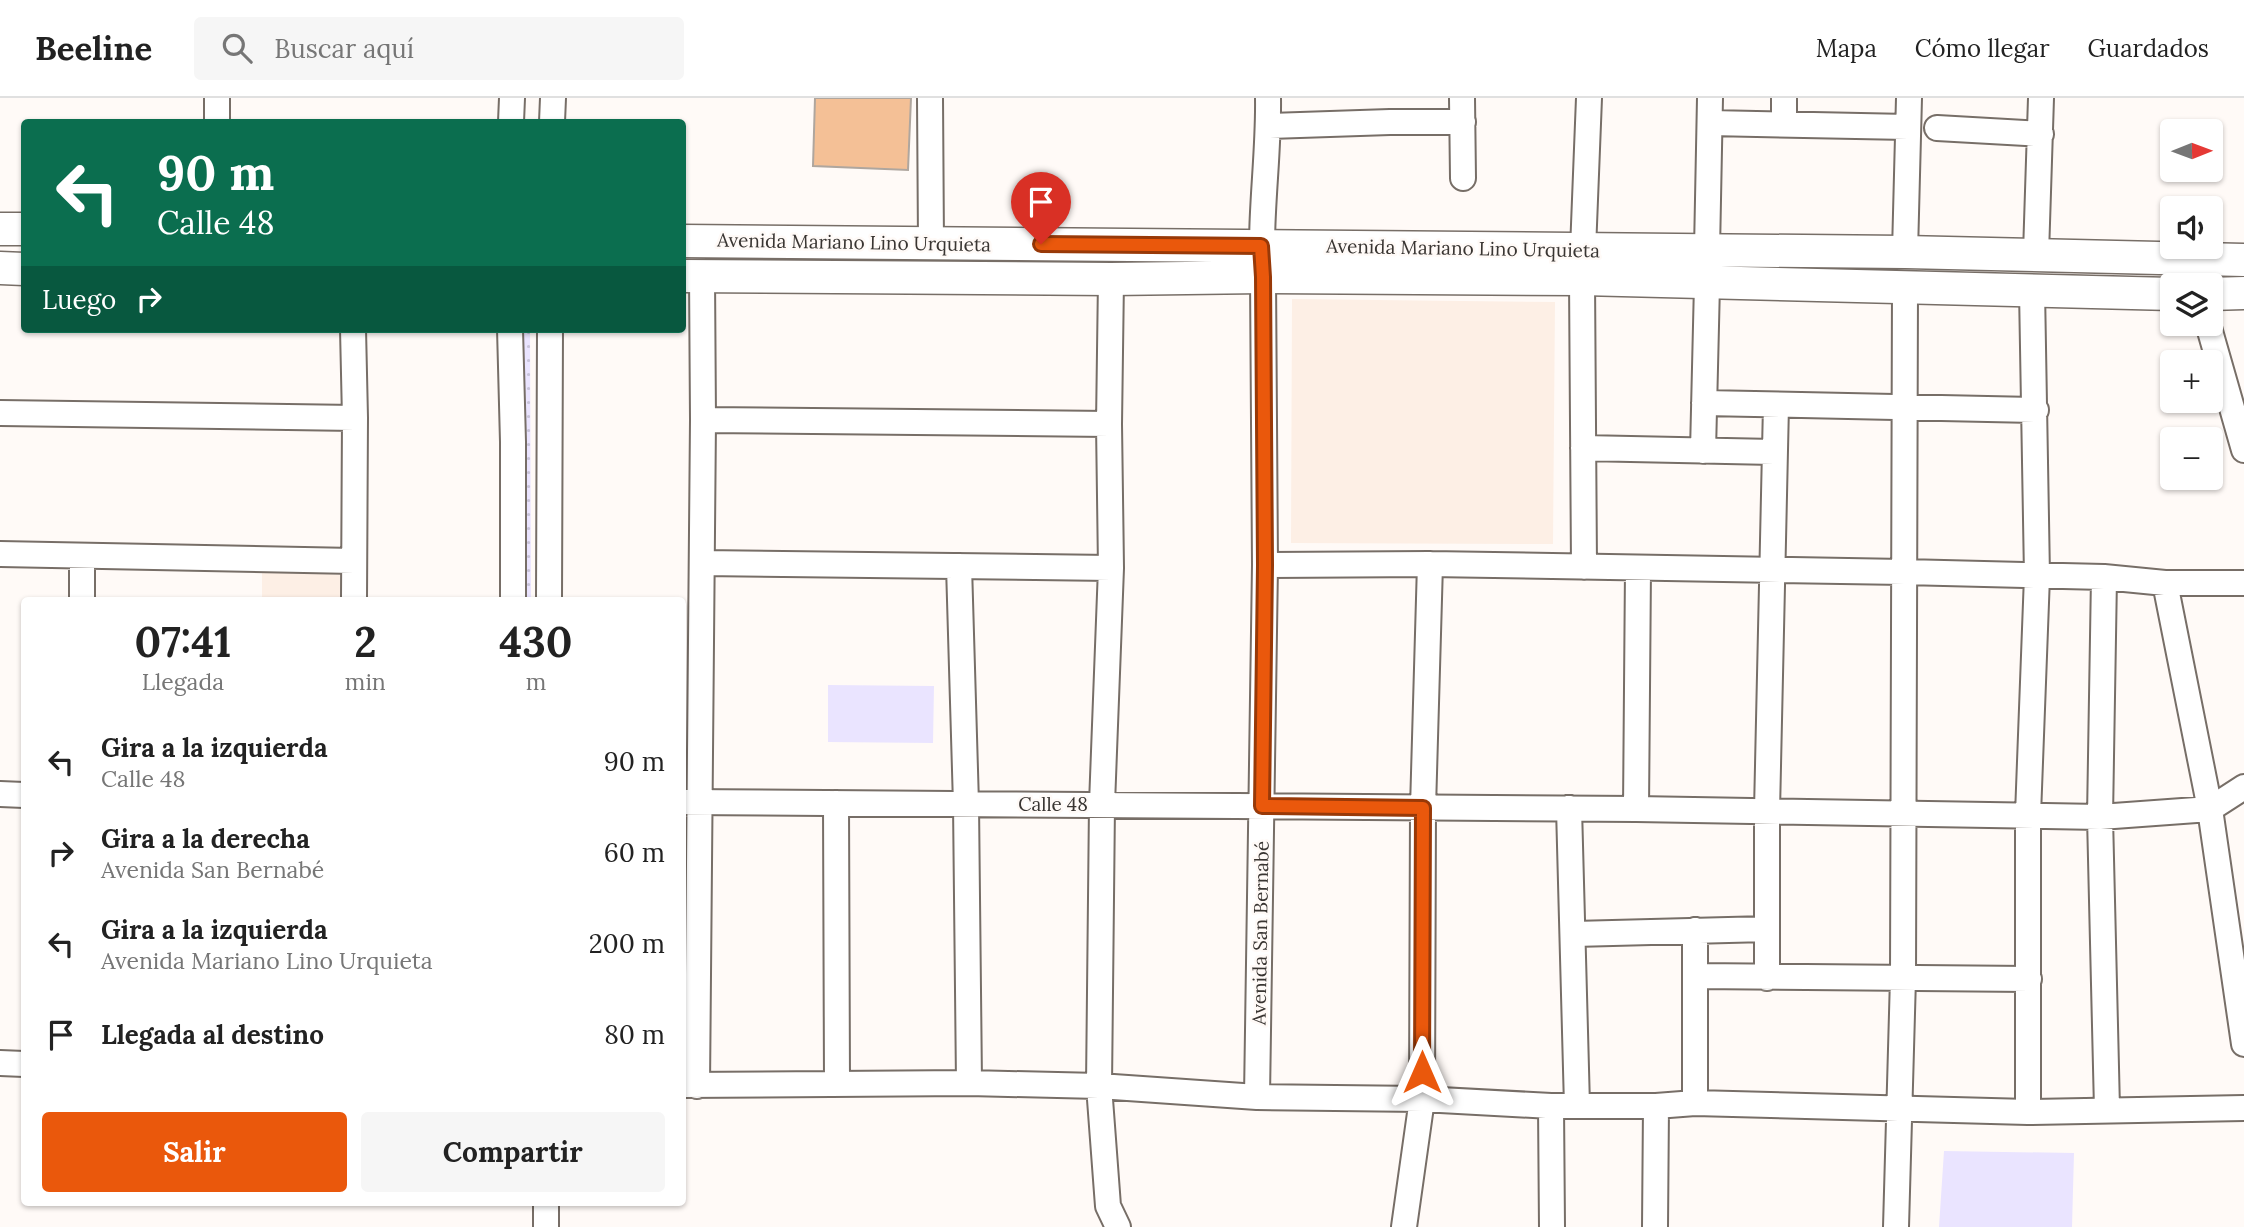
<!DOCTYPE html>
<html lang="es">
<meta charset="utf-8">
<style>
:root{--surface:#fff;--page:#f6f6f6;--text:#222;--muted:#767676;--line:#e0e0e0;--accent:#ea580c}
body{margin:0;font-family:Lora,serif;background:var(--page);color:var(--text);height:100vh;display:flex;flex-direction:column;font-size:26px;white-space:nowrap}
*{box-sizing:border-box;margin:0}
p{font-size:23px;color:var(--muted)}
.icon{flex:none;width:38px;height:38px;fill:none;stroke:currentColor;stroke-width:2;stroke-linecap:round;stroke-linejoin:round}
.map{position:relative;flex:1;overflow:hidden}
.side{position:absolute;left:21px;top:499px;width:665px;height:609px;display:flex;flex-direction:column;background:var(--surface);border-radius:7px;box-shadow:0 2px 5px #0004}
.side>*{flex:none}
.top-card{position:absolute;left:21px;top:21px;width:665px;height:214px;border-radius:7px;box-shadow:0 2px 5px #0004;background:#0b6e4f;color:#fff;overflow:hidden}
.needle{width:46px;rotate:89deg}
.controls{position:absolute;left:2160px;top:21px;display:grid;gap:14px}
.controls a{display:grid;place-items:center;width:63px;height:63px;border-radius:7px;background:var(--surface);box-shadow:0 2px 5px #0004;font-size:35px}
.pin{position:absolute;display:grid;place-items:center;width:60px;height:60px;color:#fff;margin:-72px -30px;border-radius:50% 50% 50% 0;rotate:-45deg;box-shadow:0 0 7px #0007}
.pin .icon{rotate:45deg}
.me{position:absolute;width:77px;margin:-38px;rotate:0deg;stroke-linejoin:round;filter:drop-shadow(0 0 5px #0008)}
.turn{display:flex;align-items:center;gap:24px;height:147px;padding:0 21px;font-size:32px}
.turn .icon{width:91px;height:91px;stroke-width:2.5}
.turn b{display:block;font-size:49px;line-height:60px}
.then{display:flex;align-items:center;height:66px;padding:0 21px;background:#0003;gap:14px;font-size:26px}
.eta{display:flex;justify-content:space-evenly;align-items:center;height:119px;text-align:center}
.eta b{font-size:42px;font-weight:700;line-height:49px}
.button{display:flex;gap:14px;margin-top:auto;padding:14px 21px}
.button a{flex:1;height:80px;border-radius:7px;background:var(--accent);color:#fff;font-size:28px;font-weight:700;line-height:80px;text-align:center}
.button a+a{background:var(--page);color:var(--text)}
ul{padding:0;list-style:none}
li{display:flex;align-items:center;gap:21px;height:91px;padding:0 21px}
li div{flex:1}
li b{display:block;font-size:26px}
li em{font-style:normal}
header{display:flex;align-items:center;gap:42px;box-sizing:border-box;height:98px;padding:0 35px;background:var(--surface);border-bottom:2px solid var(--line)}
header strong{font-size:33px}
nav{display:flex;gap:38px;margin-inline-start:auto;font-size:24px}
.search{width:490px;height:63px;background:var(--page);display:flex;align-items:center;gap:18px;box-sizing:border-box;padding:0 24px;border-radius:7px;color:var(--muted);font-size:26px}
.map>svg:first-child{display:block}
.built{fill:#fdefe5}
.grass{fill:url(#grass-dots)}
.pitch{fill:#eae4ff}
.building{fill:#f4c096;stroke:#afa69e;stroke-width:2}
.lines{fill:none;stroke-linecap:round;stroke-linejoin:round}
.minor-casing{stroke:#776e67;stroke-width:28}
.major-casing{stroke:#776e67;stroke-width:35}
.minor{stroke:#fff;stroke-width:24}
.major{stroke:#fff;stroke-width:32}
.route-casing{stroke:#983908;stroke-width:18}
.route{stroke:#ea580c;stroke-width:12}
.labels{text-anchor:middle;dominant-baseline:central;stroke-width:5;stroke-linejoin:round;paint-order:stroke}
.street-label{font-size:19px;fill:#393532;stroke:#fffaf7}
</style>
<header>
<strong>Beeline</strong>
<div class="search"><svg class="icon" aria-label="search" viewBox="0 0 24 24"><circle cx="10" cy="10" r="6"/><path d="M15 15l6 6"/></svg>Buscar aquí</div>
<nav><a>Mapa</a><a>Cómo llegar</a><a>Guardados</a></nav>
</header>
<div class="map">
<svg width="2244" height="1129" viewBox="0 0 2244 1129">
<defs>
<pattern id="grass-dots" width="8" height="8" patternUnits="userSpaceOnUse" patternTransform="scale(1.75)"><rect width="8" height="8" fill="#eae4ff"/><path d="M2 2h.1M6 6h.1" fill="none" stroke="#c9c4db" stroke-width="1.8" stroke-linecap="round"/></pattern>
</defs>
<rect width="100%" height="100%" fill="#fffaf7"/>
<!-- built -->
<path class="built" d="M1292,201L1555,204L1553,446L1291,445Z
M262,472L342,477L341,502H262Z"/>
<!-- grass -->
<path class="grass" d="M518,231H530L531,502H520Z"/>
<!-- pitch -->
<path class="pitch" d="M828,587L934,588L933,645L828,644Z
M1944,1053L2074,1055L2072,1129H1939Z"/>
<!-- building -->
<path class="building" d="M815,0H911L908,72L813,68Z"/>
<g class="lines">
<defs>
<path id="minor" d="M930,0L931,145
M1462,0L1463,80
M217,24V0
M511,24L512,0
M552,24L553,0
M1710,25L1908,29
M1784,26V0
M1268,28L1390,24H1463
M1937,30L2041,36
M1583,152L1589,0
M1707,152L1710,0
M1905,154L1909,0
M2036,156L2041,0
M1111,181L1109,326L1111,470L1102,706L1099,988L1108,1108L1118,1129
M1582,181L1584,469
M2208,226L2244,352
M353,231L355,320L354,502
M510,231L513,344V502
M1704,305L2036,312
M0,315L355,320
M703,322L1109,326
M1583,350L1774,354
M1703,353L1707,186
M0,456L354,463
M82,458V502
M702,465L1111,470
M1265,467L1430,466L1904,474L2104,479L2165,485H2244
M959,468L966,706L969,985
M2104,479L2100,719L2107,1011
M2165,485L2210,711L2244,946
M549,502L550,231
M0,696L24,697
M682,704L1636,711L2100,719L2210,711L2244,689
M836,705L837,986
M1569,710L1577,1008
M1636,711L1638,470
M1574,836L1767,831
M1697,878L2029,881
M1767,880V713L1776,307
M0,965L24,966
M682,987L969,985L1099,988L1257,999L1422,1001L1551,1008H1656L1695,1005L2028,1014L2244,1010
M697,988L703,322L702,178
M1257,999L1265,467L1263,179C1259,119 1269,60 1268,0
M1695,1005V832
M1551,1008L1552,1129
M2028,1014V717L2037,478L2032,192
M546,1129V1104
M1404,1129L1422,1001L1423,710L1430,466
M1655,1129L1656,1008
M1896,1129L1903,880L1905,188"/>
<path id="major" d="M0,131H24
M682,143L1905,154L2244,162
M0,170L24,171
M682,178L1111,181L1263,179L1582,181L2172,196
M2210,196L2244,195"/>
</defs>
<!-- minor casing -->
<use href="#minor" class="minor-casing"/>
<!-- major casing -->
<use href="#major" class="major-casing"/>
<!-- minor -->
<use href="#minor" class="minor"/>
<!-- major -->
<use href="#major" class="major"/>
</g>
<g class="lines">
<defs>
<path id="route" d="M1041,146L1261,148L1263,179L1265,467L1262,708L1423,710L1422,974"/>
</defs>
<!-- route casing -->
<use href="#route" class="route-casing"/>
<!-- route -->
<use href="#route" class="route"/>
</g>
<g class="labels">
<!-- street labels -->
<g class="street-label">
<text transform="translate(854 144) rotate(1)">Avenida Mariano Lino Urquieta</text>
<text transform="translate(1463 150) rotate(1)">Avenida Mariano Lino Urquieta</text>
<text x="1053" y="706">Calle 48</text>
<text transform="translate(1260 835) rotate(-89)">Avenida San Bernabé</text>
</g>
</g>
</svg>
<div class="controls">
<a><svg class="needle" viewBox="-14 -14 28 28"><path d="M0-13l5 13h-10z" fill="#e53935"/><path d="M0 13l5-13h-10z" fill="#767676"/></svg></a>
<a><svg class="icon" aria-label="sound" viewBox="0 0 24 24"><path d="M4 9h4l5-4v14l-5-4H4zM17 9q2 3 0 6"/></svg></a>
<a><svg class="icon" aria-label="layers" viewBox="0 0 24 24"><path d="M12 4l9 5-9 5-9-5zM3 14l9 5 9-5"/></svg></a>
<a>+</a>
<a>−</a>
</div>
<div class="pin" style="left:1041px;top:146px;background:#d93025"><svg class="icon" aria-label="arrive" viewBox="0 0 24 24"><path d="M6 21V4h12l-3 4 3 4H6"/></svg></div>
<svg class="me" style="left:1422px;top:974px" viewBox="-20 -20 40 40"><path d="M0-17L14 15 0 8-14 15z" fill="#ea580c" stroke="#fff" stroke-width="4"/></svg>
<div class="top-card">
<div class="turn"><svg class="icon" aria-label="left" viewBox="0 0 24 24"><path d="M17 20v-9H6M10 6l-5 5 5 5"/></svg><div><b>90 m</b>Calle 48</div></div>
<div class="then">Luego<svg class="icon" aria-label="right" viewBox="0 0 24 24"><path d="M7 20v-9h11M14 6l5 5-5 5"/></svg></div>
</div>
<section class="side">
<div class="eta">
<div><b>07:41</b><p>Llegada</p></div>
<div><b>2</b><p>min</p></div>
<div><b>430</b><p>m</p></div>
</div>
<ul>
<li><svg class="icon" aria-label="left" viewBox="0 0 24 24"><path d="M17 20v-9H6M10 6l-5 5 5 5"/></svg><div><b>Gira a la izquierda</b><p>Calle 48</p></div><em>90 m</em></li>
<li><svg class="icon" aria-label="right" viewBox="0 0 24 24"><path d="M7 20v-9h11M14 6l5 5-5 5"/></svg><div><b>Gira a la derecha</b><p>Avenida San Bernabé</p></div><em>60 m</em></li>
<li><svg class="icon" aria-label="left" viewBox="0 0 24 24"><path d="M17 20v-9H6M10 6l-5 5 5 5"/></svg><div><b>Gira a la izquierda</b><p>Avenida Mariano Lino Urquieta</p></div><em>200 m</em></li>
<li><svg class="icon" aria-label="arrive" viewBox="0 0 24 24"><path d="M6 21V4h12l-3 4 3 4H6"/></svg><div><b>Llegada al destino</b></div><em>80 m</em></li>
</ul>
<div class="button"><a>Salir</a><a>Compartir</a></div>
</section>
</div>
